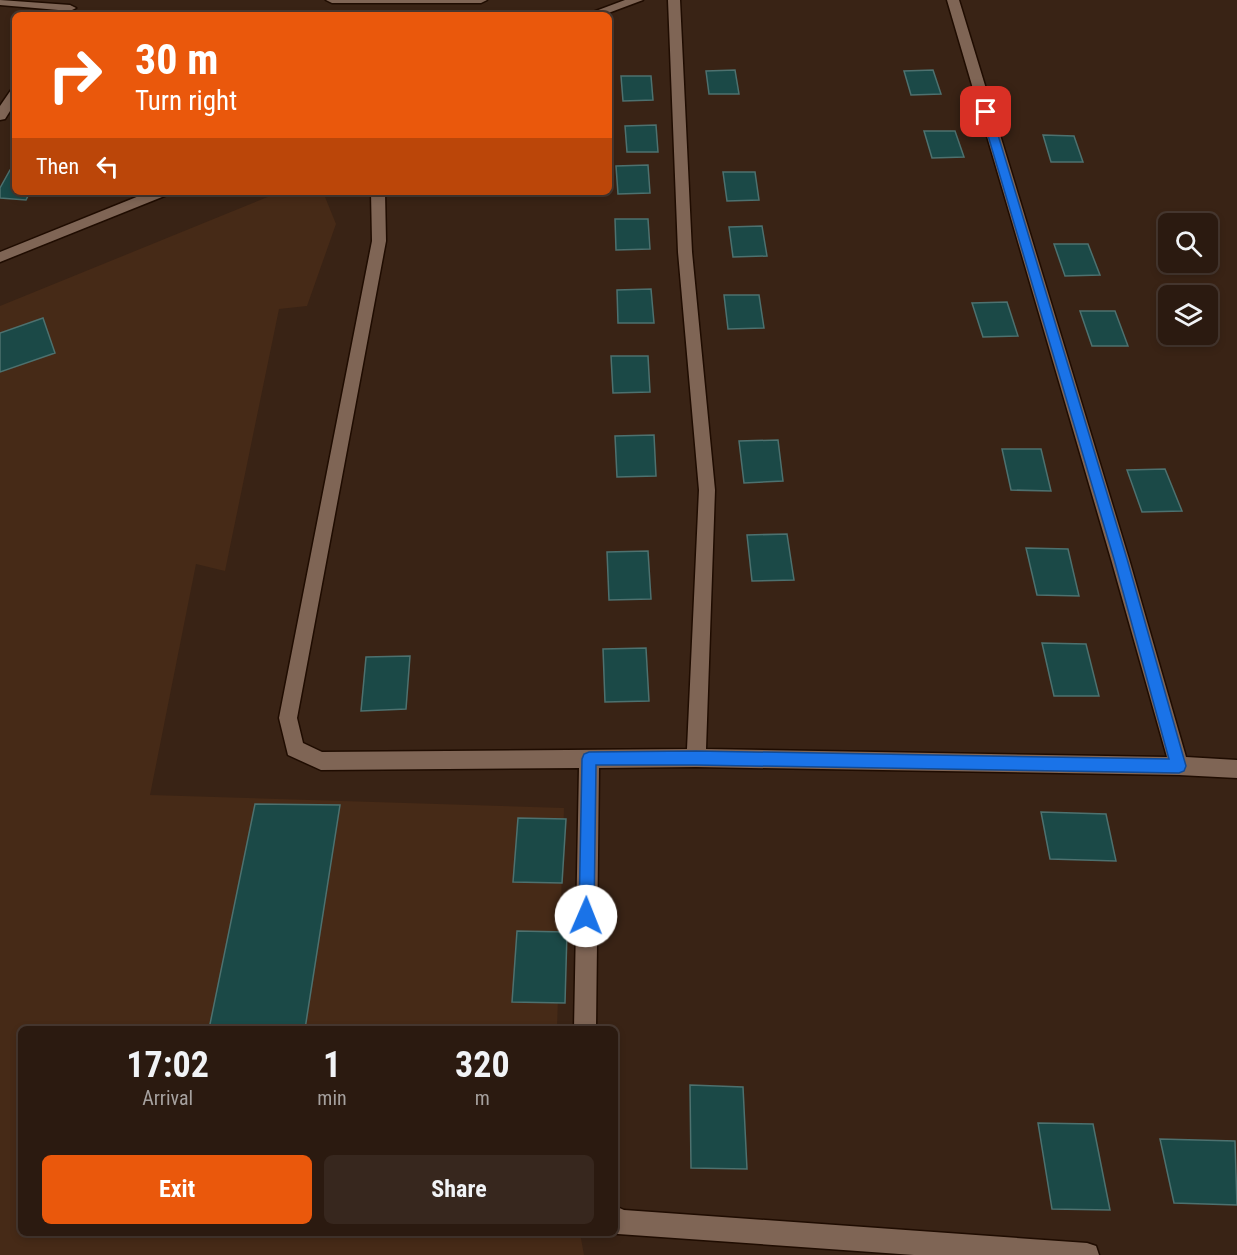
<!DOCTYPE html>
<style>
:root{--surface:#2b1a10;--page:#37271e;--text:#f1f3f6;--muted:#a6a19f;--line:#473830;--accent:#ea580c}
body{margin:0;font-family:"Roboto Condensed",sans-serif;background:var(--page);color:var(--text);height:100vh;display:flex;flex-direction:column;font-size:22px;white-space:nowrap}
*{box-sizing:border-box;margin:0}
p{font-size:20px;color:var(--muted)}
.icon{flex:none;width:33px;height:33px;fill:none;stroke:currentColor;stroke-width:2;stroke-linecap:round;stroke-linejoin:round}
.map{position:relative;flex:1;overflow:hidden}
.drawer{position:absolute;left:18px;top:1026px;width:600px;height:210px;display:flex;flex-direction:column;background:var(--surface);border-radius:9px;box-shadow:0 3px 9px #0003,0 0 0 2px var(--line)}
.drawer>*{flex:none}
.top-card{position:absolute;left:12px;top:12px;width:600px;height:183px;border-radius:9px;box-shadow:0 3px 9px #0003,0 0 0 2px var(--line);background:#ea580c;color:#fff;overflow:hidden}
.controls{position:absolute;left:1158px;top:213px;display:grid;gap:12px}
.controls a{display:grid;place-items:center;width:60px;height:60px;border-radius:9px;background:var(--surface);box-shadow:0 3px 9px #0003,0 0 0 2px var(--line);font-size:30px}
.pin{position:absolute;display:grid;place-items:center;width:51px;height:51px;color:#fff;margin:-26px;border-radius:12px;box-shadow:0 3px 9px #0006}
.me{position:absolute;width:66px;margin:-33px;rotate:1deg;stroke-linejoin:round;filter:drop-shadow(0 0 4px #0008)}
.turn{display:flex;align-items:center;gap:21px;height:126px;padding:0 24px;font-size:27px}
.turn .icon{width:78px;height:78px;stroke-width:2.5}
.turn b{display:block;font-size:42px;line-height:51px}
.then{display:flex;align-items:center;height:57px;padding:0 24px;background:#0003;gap:12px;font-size:22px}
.eta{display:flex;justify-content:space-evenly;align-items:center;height:102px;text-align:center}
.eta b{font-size:36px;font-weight:700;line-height:42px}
.primary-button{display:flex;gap:12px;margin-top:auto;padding:12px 24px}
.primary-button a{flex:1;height:69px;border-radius:9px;background:var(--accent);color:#fff;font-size:24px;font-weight:700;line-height:69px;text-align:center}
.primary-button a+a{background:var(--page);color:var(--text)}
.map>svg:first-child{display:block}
.built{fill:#462a17}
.building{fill:#1b4947;stroke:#4d716f;stroke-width:1.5}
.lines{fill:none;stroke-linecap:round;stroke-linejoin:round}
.street-casing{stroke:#1f0c01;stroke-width:3}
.street{fill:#7f6555;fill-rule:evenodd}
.route{fill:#1a73e8;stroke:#114b97;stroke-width:1.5}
</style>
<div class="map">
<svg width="1237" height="1255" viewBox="0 0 1237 1255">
<rect width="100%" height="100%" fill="#392315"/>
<!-- built -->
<path class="built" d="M280,192H323L336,224L307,306L279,309L225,571L196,564L150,795L564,808L557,1029H21V1233H580L584,1255H0V306Z"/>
<!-- building -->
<path class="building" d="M735,70L739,94H709L706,71Z
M933,70L941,94L911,95L904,71Z
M621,76H651L653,100L623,101Z
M656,125L658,152H627L625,126Z
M924,131H955L964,157L932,158Z
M1043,135L1074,136L1083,162H1051Z
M648,165L650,193L618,194L616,166Z
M10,170H15V192H30L26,200L0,198V188Z
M723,172H755L759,200L727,201Z
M615,219H648L650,249L616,250Z
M762,226L767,256L733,257L729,227Z
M1054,244H1088L1100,275L1065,276Z
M651,289L654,323H618L617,290Z
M724,295H759L764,328L728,329Z
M1007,302L1018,336L983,337L972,303Z
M1080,311H1115L1128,346H1092Z
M43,318L55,353L0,372V333Z
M611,356H648L650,392L613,393Z
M654,435L656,476L617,477L615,436Z
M778,440L783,481L744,483L739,441Z
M1002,449H1041L1051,491L1011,490Z
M1165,469L1182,511L1142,512L1127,470Z
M787,534L794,580L752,581L747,535Z
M1026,548L1068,549L1079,596L1037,595Z
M648,551L651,599L609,600L607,552Z
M1042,643L1086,644L1099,696H1054Z
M646,648L649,701L605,702L603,649Z
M410,656L406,709L361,711L366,657Z
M255,804L340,805L305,1029H209Z
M1041,812L1106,814L1116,861L1050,859Z
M518,818L566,819L562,883L513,882Z
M517,931L567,932L565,1003L512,1002Z
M690,1085L743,1087L747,1169L691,1168Z
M1038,1123L1093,1124L1110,1210L1052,1209Z
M1160,1139L1235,1141L1237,1205L1174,1203Z"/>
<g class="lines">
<defs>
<path id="street" d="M0,0L70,5L76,8L70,11L0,5Z
M326,0H487L481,3H332Z
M625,0H643L603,15H585Z
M668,0H680L692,252L715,490L706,749L1167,757L1111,559L947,0H959L1129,559L1186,757L1237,760V778L1179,775L696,767L599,768L596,1029H574L579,768L321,770L288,755L279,718L372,241L371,192H385L386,241L297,718L303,743L322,752L687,749L699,490L678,252Z
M15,89V103L5,119L0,120V106L11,90Z
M149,192H169L167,195L0,262V252Z
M615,1206L624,1210L1087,1243L1096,1246L1099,1255H914L618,1234L615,1233Z"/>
</defs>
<!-- street casing -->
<use href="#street" class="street-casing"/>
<!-- street -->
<use href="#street" class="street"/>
</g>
<!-- route -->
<path class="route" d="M986,109L991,112L1127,559L1186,766L1184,771L1179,773L696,765H596L594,916L592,922L586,924L581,922L579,916L582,759L584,754L589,752L696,751L1169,759L1114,559L981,112Z"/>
</svg>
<div class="controls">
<a><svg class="icon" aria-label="search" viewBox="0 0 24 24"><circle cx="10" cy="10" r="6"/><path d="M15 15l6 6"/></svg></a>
<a><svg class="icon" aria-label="layers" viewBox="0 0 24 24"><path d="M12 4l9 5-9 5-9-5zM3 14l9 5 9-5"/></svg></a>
</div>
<div class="pin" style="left:986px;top:112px;background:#d93025"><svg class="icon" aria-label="arrive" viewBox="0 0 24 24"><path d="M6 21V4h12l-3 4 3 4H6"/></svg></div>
<svg class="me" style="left:586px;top:916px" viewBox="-20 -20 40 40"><circle r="19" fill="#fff"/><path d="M0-13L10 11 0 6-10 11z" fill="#1a73e8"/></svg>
<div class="top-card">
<div class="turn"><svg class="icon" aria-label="right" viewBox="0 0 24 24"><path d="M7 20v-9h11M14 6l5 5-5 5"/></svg><div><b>30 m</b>Turn right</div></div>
<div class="then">Then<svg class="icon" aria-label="left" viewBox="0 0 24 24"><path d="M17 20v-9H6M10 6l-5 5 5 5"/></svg></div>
</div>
<section class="drawer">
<div class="eta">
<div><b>17:02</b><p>Arrival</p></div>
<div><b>1</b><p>min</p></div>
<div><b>320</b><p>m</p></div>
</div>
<div class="primary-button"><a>Exit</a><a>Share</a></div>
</section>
</div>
